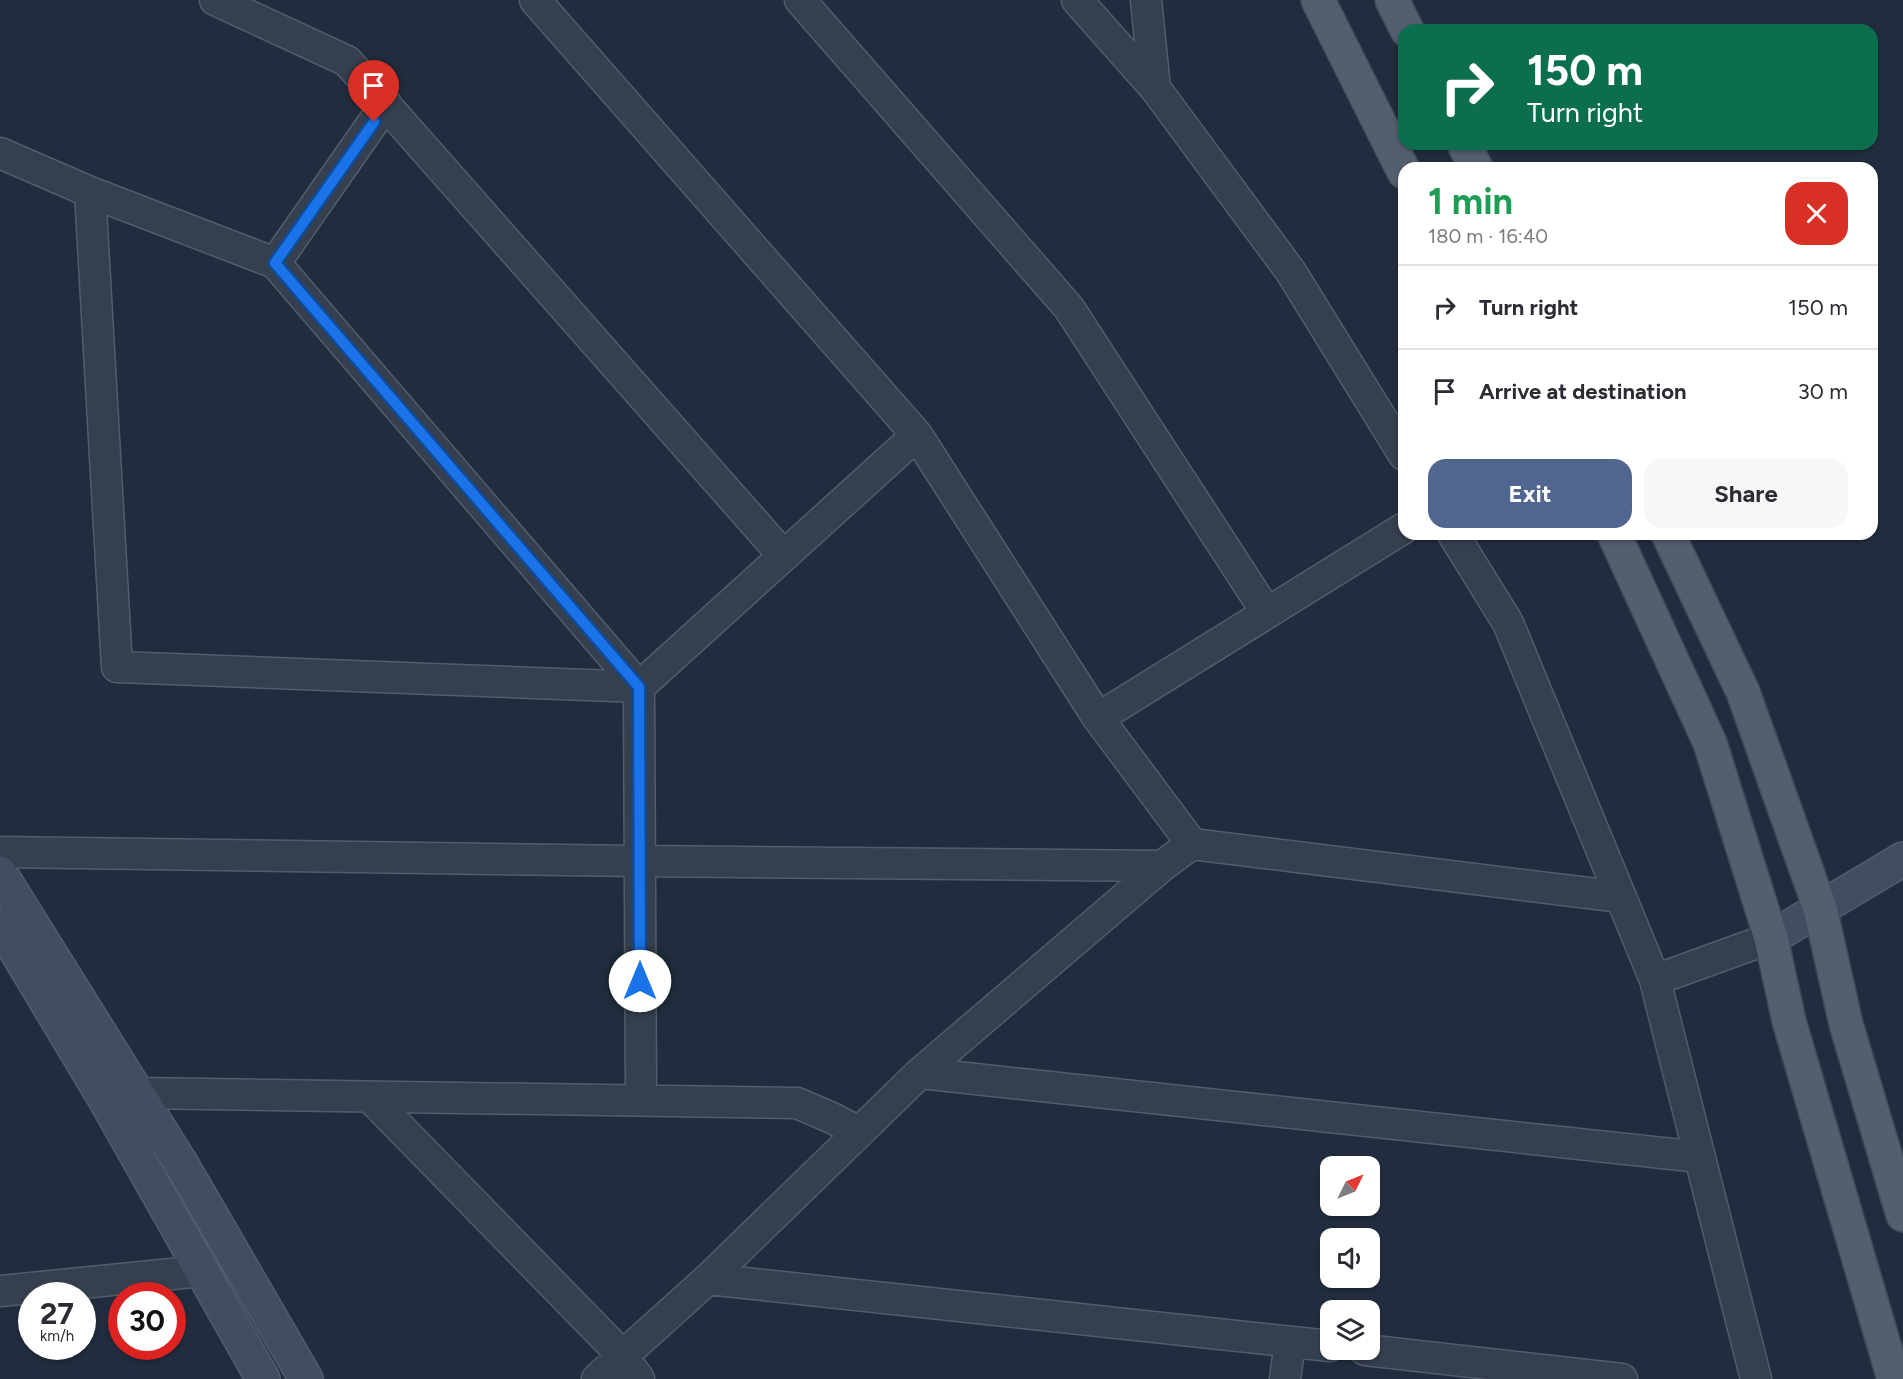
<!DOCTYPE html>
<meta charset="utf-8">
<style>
:root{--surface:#fff;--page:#f7f7f7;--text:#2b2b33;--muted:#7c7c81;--line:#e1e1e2;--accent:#51668f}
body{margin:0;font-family:Figtree,sans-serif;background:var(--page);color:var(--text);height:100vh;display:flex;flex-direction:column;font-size:22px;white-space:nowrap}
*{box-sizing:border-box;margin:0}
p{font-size:20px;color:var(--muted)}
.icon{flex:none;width:33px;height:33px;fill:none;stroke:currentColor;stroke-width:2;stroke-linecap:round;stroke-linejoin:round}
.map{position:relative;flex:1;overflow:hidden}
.drawer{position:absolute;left:1398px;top:162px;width:480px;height:378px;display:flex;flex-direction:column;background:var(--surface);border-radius:18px;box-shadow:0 2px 4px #0004}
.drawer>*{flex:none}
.hud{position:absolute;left:1398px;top:24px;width:480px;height:126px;border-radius:18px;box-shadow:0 2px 4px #0004;background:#0b6e4f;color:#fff;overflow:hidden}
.needle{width:39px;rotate:47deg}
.fabs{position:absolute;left:1320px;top:1156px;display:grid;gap:12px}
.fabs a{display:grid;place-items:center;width:60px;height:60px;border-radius:12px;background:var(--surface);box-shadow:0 2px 4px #0004;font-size:30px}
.speed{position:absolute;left:18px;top:1282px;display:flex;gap:12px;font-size:30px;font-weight:700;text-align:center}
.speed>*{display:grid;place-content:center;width:78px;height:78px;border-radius:50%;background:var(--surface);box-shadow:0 2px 4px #0004;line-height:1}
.speed small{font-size:15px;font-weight:400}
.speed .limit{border:9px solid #d22;background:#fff;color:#111}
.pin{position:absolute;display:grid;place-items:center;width:51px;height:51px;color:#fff;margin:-62px -26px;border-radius:50% 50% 50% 0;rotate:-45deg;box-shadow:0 0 6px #0007}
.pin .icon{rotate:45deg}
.me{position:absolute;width:66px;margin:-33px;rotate:0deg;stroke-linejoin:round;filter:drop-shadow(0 0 4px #0008)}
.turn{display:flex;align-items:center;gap:21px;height:126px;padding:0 30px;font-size:27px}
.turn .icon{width:78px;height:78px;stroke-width:2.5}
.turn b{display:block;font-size:42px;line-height:51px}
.round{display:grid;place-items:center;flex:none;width:63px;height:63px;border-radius:18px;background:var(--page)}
.summary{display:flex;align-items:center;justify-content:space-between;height:102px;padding:0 30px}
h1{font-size:36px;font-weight:700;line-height:45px;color:#1e9e55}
.button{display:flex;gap:12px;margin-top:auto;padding:12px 30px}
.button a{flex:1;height:69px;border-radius:18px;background:var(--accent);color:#fff;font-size:24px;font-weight:700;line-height:69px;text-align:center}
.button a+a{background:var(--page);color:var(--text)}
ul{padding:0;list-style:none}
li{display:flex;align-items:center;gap:18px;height:84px;padding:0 30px;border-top:2px solid var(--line)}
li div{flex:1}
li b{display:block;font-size:22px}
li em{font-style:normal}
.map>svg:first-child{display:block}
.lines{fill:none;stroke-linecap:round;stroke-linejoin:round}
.street-casing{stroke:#535c6c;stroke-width:33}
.secondary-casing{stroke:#535c6c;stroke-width:36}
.primary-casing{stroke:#3e4857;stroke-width:36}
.street{stroke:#353f4e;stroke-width:30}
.secondary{stroke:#434d61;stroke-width:33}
.primary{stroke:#535e6e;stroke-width:33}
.route-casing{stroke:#114b97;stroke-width:15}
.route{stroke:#1a73e8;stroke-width:10}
</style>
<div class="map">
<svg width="1903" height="1379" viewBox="0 0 1903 1379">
<rect width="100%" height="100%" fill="#212d3e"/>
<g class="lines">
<defs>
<path id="street" d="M215,0L347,61L783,555
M800,0L1069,308L1267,613
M1077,0L1155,88L1291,272L1404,455
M1146,0L1155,88
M0,153L90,192L275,263L639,687L641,1100
M90,192L117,667L639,687L917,435L535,0
M275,263L386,104
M917,435L1098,718L1192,844
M1453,534L1508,623L1655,980L1756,1379
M1098,718L1404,528
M0,852L639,861L1162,866
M1655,980L1771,938
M920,1073L1700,1157
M115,1095L137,1093L797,1103L832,1118L859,1132
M370,1097L622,1355L639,1379
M708,1279L1330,1346
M0,1291L202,1271
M1365,1350L1622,1379
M597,1379L708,1279L920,1073L1162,866L1192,844L1621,897
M1285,1379L1290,1342"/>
<path id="secondary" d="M0,873L182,1165L306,1379
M0,924L103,1096L263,1379
M1771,938L1903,859"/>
<path id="primary" d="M1318,0L1404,172
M1392,0L1407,30
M1464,144L1476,168
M1614,534L1710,743L1771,938L1789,1021L1894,1379
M1668,534L1743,692L1820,908L1846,1024L1903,1215"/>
</defs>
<!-- street casing -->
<use href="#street" class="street-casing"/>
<!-- secondary casing -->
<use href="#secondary" class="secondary-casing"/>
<!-- primary casing -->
<use href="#primary" class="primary-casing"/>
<!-- street -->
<use href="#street" class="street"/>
<!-- secondary -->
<use href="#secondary" class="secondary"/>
<!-- primary -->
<use href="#primary" class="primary"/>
</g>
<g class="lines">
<defs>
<path id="route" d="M374,122L275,263L639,687L640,981"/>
</defs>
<!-- route casing -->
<use href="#route" class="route-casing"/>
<!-- route -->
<use href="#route" class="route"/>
</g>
</svg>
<div class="fabs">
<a><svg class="needle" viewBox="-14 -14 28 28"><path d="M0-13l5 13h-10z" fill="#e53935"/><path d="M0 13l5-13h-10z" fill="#7c7c81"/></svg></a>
<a><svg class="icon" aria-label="sound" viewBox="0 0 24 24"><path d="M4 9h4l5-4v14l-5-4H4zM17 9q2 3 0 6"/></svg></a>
<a><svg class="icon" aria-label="layers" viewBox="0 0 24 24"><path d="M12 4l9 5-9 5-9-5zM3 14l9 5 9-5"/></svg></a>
</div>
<div class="speed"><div>27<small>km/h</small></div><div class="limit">30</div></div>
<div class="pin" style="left:374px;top:122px;background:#d93025"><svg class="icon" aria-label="arrive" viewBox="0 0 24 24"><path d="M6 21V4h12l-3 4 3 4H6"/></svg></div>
<svg class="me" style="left:640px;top:981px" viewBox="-20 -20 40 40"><circle r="19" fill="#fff"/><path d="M0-13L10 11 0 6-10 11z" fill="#1a73e8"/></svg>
<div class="hud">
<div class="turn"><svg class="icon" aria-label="right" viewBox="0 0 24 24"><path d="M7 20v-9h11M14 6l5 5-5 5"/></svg><div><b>150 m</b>Turn right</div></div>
</div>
<section class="drawer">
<div class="summary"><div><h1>1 min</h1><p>180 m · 16:40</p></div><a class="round" style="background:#d93025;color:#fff"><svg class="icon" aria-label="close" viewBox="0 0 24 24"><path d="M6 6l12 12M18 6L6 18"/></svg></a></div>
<ul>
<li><svg class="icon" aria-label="right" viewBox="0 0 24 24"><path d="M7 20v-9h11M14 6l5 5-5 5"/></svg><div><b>Turn right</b></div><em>150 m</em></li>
<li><svg class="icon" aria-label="arrive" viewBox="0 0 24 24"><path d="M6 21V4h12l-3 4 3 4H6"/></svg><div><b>Arrive at destination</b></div><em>30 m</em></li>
</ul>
<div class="button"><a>Exit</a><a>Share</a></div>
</section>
</div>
